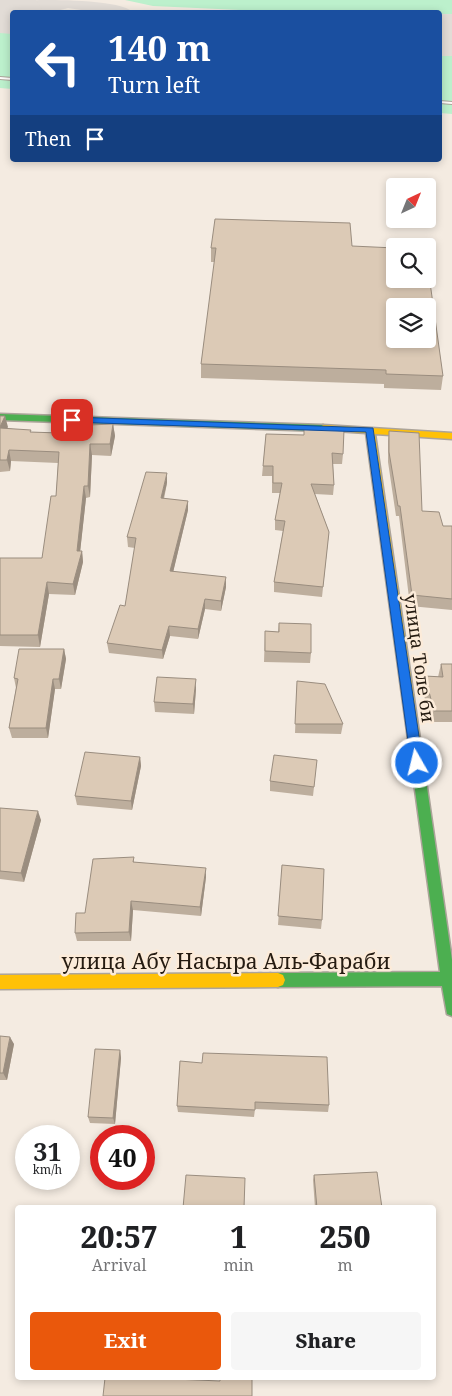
<!DOCTYPE html>
<meta charset="utf-8">
<style>
:root{--surface:#fff;--page:#f6f6f6;--text:#202124;--muted:#757577;--accent:#ea580c}
body{margin:0;font-family:"Noto Serif",serif;background:var(--page);color:var(--text);height:100vh;display:flex;flex-direction:column;font-size:19px;white-space:nowrap}
*{box-sizing:border-box;margin:0}
p{font-size:16px;color:var(--muted)}
.icon{flex:none;width:28px;height:28px;fill:none;stroke:currentColor;stroke-width:2;stroke-linecap:round;stroke-linejoin:round}
.map{position:relative;flex:1;overflow:hidden}
.panel{position:absolute;left:15px;top:1205px;width:421px;height:175px;display:flex;flex-direction:column;background:var(--surface);border-radius:5px;box-shadow:0 2px 8px #0003}
.panel>*{flex:none}
.top-card{position:absolute;left:10px;top:10px;width:432px;height:152px;border-radius:5px;box-shadow:0 2px 8px #0003;background:#1a4fa0;color:#fff;overflow:hidden}
.needle{width:32px;rotate:43deg}
.fabs{position:absolute;left:386px;top:178px;display:grid;gap:10px}
.fabs a{display:grid;place-items:center;width:50px;height:50px;border-radius:5px;background:var(--surface);box-shadow:0 2px 8px #0003;font-size:25px}
.speed{position:absolute;left:15px;top:1125px;display:flex;gap:10px;font-size:25px;font-weight:700;text-align:center}
.speed>*{display:grid;place-content:center;width:65px;height:65px;border-radius:50%;background:var(--surface);box-shadow:0 2px 8px #0003;line-height:1}
.speed small{font-size:12px;font-weight:400}
.speed .limit{border:8px solid #d22;background:#fff;color:#111}
.pin{position:absolute;display:grid;place-items:center;width:42px;height:42px;color:#fff;margin:-21px;border-radius:10px;box-shadow:0 2px 8px #0006}
.me{position:absolute;width:55px;margin:-28px;rotate:352deg;stroke-linejoin:round;filter:drop-shadow(0 0 4px #0008)}
.turn{display:flex;align-items:center;gap:18px;height:105px;padding:0 15px;font-size:22px}
.turn .icon{width:65px;height:65px;stroke-width:2.5}
.turn b{display:block;font-size:35px;line-height:42px}
.then{display:flex;align-items:center;height:48px;padding:0 15px;background:#0003;gap:10px;font-size:19px}
.eta{display:flex;justify-content:space-evenly;align-items:center;height:85px;text-align:center}
.eta b{font-size:30px;font-weight:800;line-height:35px}
.button{display:flex;gap:10px;margin-top:auto;padding:10px 15px}
.button a{flex:1;height:58px;border-radius:5px;background:var(--accent);color:#fff;font-size:20px;font-weight:800;line-height:58px;text-align:center}
.button a+a{background:var(--page);color:var(--text)}
.map>svg:first-child{display:block}
.green{fill:#bcf0cc}
.lines{fill:none;stroke-linecap:round;stroke-linejoin:round}
.taxiway{fill:#e2dcd6;fill-rule:evenodd}
.runway{fill:#e2dcd6;fill-rule:evenodd}
.lane-casing{stroke:#aca49a;stroke-width:2}
.fast-casing{stroke:#aca49a;stroke-width:3}
.slow-casing{stroke:#aca49a;stroke-width:3}
.lane{fill:#fdfcfa;fill-rule:evenodd}
.fast{fill:#4caf50;fill-rule:evenodd}
.slow{fill:#ffc107;fill-rule:evenodd}
.wall{fill:#bdae9d}
.shaded-wall{fill:#9a8d7f}
.building{fill:#dccab6;stroke:#9a8d7f;fill-rule:evenodd}
.route{fill:#1a73e8;stroke:#114b97}
.labels{text-anchor:middle;dominant-baseline:central;stroke-width:5;stroke-linejoin:round;paint-order:stroke}
.street-label{font-size:18px;fill:#251b11;stroke:#fcebd9}
.near-street-label{font-size:21px;fill:#251b11;stroke:#fcebd9}
</style>
<div class="map">
<svg width="452" height="1396" viewBox="0 0 452 1396">
<rect width="100%" height="100%" fill="#f4ebe1"/>
<!-- green -->
<path class="green" d="M125,0H452V20H440V12H284L153,6Z
M0,25L12,26V89L0,88Z
M440,47H452V114L440,113Z"/>
<g class="lines">
<!-- taxiway -->
<path class="taxiway" d="M39,0C61,0 120,0 133,12H94L68,8L53,12H12V20L0,21V5Z"/>
<!-- runway -->
<path class="runway" d="M0,0H36L44,12H12V34L0,33Z
M440,14H452V56H440Z"/>
<defs>
<path id="lane" d="M0,77L12,78V80L0,79Z
M440,101L452,102V104L440,103Z"/>
<path id="fast" d="M0,414L323,425L327,428L323,431L0,420Z
M414,734L418,736L420,739L452,960V1016L447,1014L442,986L278,987L273,985L271,980L273,975L278,973L440,972L408,739L410,736Z"/>
<path id="slow" d="M323,425L452,433V439L375,434L420,739L418,742H410L408,739L366,433L320,430L319,428Z
M278,973L283,975L285,980L283,985L278,987L0,989V975Z"/>
</defs>
<!-- lane casing -->
<use href="#lane" class="lane-casing"/>
<!-- fast casing -->
<use href="#fast" class="fast-casing"/>
<!-- slow casing -->
<use href="#slow" class="slow-casing"/>
<!-- lane -->
<use href="#lane" class="lane"/>
<!-- fast -->
<use href="#fast" class="fast"/>
<!-- slow -->
<use href="#slow" class="slow"/>
</g>
<!-- wall -->
<path class="wall" d="M352,246L443,376L441,390L384,388V384L201,378V364L215,262H211V248Z
M0,416H5L7,428L31,432L87,434L113,424L115,436L111,456L92,455L90,497L86,498L80,551H82L83,562L75,595L49,594L40,647L0,646V558H42L56,496L58,463L11,461L10,471L0,472Z
M389,431L422,511L443,526H452V610L410,606L399,516H396L388,462V441Z
M266,434L343,454L342,464H333L334,485L333,495L315,494L329,532L322,597L274,592V582L283,531L275,530V520L280,493H272V476H262Z
M167,483L164,499L188,501V510L173,572L226,587L221,611L205,609L198,639L170,636L163,659L109,653L107,643L125,606L135,548L128,547L127,537Z
M279,623L311,653L310,663L264,662L265,631L278,632Z
M64,649L66,659L61,689H55L48,738H12L9,728L16,688L14,678Z
M441,664H452V722H431L422,688L425,676L438,677Z
M297,681L343,724L341,734L295,733Z
M196,689L194,714L155,712L154,702Z
M140,757L141,766L132,810L77,805L75,796Z
M317,760L313,796L270,791V781Z
M0,808L41,820L24,882L0,879Z
M134,857V862L206,877L201,916L133,910L131,941H77L75,933L85,913Z
M282,865L322,920L321,929L278,925Z
M0,1036L14,1044L7,1080H0Z
M120,1050L121,1058L115,1124L90,1123L88,1117Z
M180,1061L329,1105L328,1112L255,1109L254,1117L178,1112L177,1106Z
M314,1175L382,1208H315L313,1180Z"/>
<!-- shaded-wall -->
<path class="shaded-wall" d="M5,416L8,427L2,439L0,427Z
M113,424L115,436L111,456L110,444Z
M90,444L92,455L90,497L88,486Z
M9,450L11,461L10,471L7,460Z
M167,473V483L161,508V498Z
M84,486L86,498L79,562L77,551Z
M188,501V510L171,581L170,571Z
M82,551L83,562L75,595L73,584Z
M226,577V587L221,611V601Z
M47,582L49,594L40,647L38,635Z
M205,599V609L198,639V629Z
M169,626L170,636L163,659L162,650Z
M64,649L66,659L61,689L59,679Z
M53,679L55,689L48,738L46,728Z
M196,679V689L194,714L193,704Z
M140,757L141,766L132,810L131,801Z
M38,811L41,820L24,882L21,873Z
M206,868V877L201,916L200,907Z
M131,901L133,910L131,941L129,932Z
M10,1037L14,1044L7,1080L3,1073Z
M120,1050L121,1058L115,1124L113,1118Z"/>
<!-- building -->
<path class="building" d="M215,219L350,223L352,246L395,248V279H428V268L443,376L386,374V370L201,364L216,248H211ZM395,306H428V339H395Z
M0,416H5L0,427Z
M113,424L110,444H90L88,486H84L77,551H82L73,584L47,582L38,635H0V558H42L51,496H56L59,452L9,450L7,460H0V428L31,430L30,432L87,434L89,425Z
M304,428L344,430L343,454L332,453L334,485L311,484L329,532L323,587L274,582L285,521L275,520L282,483H273V466H263L266,434L304,435Z
M389,431L419,433L422,511L439,512L443,526H452V599L412,595L400,506H398L389,452Z
M146,472L167,473L161,498L188,501L170,571L226,577L221,601L205,599L198,629L169,626L162,650L107,643L120,605L125,606L136,538L127,537Z
M279,623L311,624V653L265,651V631L279,632Z
M19,649H64L59,679H53L46,728H9L18,679L14,678Z
M441,664H452V711H434L425,676L443,677Z
M157,677L196,679L193,704L154,702Z
M297,681L325,684L343,724H295Z
M85,752L140,757L131,801L75,796Z
M274,755L317,760L314,787L270,781Z
M0,808L38,811L21,873L0,871Z
M134,857L133,862L206,868L200,907L131,901L129,932L75,933L76,913H85L93,859Z
M282,865L324,869L322,920L278,916Z
M0,1036L10,1037L3,1073H0Z
M95,1049L120,1050L113,1118L88,1117Z
M203,1053L327,1057L329,1105L255,1102V1110L177,1106L180,1061L202,1063Z
M377,1172L382,1208H317L314,1175Z
M186,1175L245,1178L244,1208H183Z
M105,1378H151L220,1381V1378H252V1396H103Z"/>
<!-- route -->
<path class="route" d="M72,417L373,428L423,763L421,767H412L411,763L366,432L69,422L68,420Z"/>
<g class="labels">
<!-- street labels -->
<g class="street-label">
<text transform="translate(420 658) rotate(82)">улица Толе би</text>
</g>
<!-- near-street labels -->
<g class="near-street-label">
<text x="226" y="961">улица Абу Насыра Аль-Фараби</text>
</g>
</g>
</svg>
<div class="fabs">
<a><svg class="needle" viewBox="-14 -14 28 28"><path d="M0-13l5 13h-10z" fill="#e53935"/><path d="M0 13l5-13h-10z" fill="#757577"/></svg></a>
<a><svg class="icon" aria-label="search" viewBox="0 0 24 24"><circle cx="10" cy="10" r="6"/><path d="M15 15l6 6"/></svg></a>
<a><svg class="icon" aria-label="layers" viewBox="0 0 24 24"><path d="M12 4l9 5-9 5-9-5zM3 14l9 5 9-5"/></svg></a>
</div>
<div class="speed"><div>31<small>km/h</small></div><div class="limit">40</div></div>
<div class="pin" style="left:72px;top:420px;background:#d93025"><svg class="icon" aria-label="arrive" viewBox="0 0 24 24"><path d="M6 21V4h12l-3 4 3 4H6"/></svg></div>
<svg class="me" style="left:417px;top:763px" viewBox="-20 -20 40 40"><circle r="17" fill="#1a73e8" stroke="#fff" stroke-width="3"/><path d="M0-11L8 9 0 5-8 9z" fill="#fff"/></svg>
<div class="top-card">
<div class="turn"><svg class="icon" aria-label="left" viewBox="0 0 24 24"><path d="M17 20v-9H6M10 6l-5 5 5 5"/></svg><div><b>140 m</b>Turn left</div></div>
<div class="then">Then<svg class="icon" aria-label="arrive" viewBox="0 0 24 24"><path d="M6 21V4h12l-3 4 3 4H6"/></svg></div>
</div>
<section class="panel">
<div class="eta">
<div><b>20:57</b><p>Arrival</p></div>
<div><b>1</b><p>min</p></div>
<div><b>250</b><p>m</p></div>
</div>
<div class="button"><a>Exit</a><a>Share</a></div>
</section>
</div>
